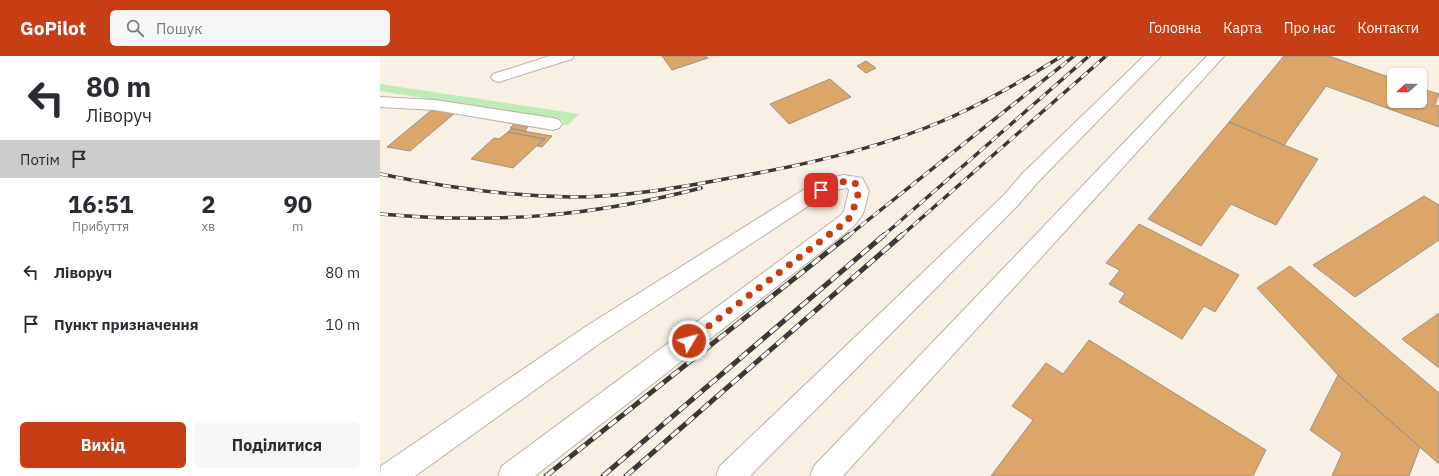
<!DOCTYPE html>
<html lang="uk">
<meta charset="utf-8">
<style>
:root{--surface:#fff;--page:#f7f7f7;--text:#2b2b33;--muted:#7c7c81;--accent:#c73e14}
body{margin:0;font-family:"IBM Plex Sans",sans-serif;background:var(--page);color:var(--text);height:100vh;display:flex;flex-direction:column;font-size:15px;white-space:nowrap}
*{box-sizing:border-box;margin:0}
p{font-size:13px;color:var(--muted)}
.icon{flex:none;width:22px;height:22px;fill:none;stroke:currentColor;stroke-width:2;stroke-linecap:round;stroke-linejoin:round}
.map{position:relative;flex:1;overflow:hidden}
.side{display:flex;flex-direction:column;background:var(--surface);width:380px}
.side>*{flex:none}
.guide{background:#fff;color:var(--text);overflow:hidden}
.needle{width:26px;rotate:249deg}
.controls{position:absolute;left:1007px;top:12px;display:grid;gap:8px}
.controls a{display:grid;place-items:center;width:40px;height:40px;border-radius:6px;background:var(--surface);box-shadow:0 1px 3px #0004;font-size:20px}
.pin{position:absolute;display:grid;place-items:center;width:34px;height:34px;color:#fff;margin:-17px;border-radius:8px;box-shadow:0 2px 6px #0006}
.me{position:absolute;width:44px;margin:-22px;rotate:53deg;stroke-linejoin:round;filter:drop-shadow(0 0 3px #0008)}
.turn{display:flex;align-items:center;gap:14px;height:84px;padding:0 20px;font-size:18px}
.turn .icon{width:52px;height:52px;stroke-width:2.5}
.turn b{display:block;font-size:28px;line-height:34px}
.then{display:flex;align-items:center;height:38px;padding:0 20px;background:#0003;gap:8px;font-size:15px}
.eta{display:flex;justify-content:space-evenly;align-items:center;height:68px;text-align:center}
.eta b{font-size:24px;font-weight:700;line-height:28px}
.button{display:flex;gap:8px;margin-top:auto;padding:8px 20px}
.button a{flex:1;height:46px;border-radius:6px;background:var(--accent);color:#fff;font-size:16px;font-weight:700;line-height:46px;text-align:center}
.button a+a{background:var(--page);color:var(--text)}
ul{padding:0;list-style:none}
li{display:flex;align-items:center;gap:12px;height:52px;padding:0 20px}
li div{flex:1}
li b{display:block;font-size:15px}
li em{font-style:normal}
header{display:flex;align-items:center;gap:24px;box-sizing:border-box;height:56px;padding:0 20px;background:var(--accent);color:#fff}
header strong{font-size:19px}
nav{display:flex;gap:22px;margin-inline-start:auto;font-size:14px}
.search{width:280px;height:36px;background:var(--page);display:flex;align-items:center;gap:10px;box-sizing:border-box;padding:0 14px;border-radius:6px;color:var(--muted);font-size:15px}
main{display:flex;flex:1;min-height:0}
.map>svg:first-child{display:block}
.green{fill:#bfecb6}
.building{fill:#dca669;stroke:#9c9287}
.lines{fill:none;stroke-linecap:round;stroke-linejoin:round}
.minor-casing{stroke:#b9b2a6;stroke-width:2}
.minor{fill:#fff;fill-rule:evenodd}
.rail-far1-casing{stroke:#3c3934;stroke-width:3.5}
.rail-casing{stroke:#3c3934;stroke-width:5}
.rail-far1{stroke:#fefefe;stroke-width:2.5;stroke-dasharray:8;stroke-linecap:butt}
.rail{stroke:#fefefe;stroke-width:3.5;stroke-dasharray:10;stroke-linecap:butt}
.route{stroke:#c73e14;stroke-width:7;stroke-dasharray:0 12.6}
</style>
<header>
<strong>GoPilot</strong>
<div class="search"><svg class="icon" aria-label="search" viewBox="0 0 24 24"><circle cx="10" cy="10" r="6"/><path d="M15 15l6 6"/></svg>Пошук</div>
<nav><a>Головна</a><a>Карта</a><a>Про нас</a><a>Контакти</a></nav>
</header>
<main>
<section class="side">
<div class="guide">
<div class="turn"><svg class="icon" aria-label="left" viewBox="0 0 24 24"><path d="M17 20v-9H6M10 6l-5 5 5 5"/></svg><div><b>80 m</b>Ліворуч</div></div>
<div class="then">Потім<svg class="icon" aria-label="arrive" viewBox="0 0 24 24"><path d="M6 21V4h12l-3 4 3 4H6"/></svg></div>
</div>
<div class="eta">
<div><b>16:51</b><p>Прибуття</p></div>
<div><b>2</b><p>хв</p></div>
<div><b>90</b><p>m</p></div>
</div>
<ul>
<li><svg class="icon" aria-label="left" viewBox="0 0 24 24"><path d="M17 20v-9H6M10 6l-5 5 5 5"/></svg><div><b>Ліворуч</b></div><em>80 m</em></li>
<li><svg class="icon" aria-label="arrive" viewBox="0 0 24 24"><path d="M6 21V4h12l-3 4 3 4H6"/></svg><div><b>Пункт призначення</b></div><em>10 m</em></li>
</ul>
<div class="button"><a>Вихід</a><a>Поділитися</a></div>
</section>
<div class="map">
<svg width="1059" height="420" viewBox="0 0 1059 420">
<rect width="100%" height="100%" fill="#f8f0e3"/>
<!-- green -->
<path class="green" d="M0,28L199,58L188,69L182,68L184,65L0,35Z"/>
<!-- building -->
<path class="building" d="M282,0H326L328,2L292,14Z
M904,0H949L1014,23V45H1040V32L1059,38L1055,49L1059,50V71L946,30L904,89L849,66Z
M486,5L496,12L486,17L477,10Z
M450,23L471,41L409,68L390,48Z
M54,52L76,56L30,95L7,91Z
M849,66L938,103L896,169L851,148L821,190L768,163Z
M134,68L148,71L145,75L130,72Z
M131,73L172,80L162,91L157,90L165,83L128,76Z
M128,76L164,83L133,112L91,103L114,82L119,83Z
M1044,140L1059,149V184L975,241L933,209Z
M759,168L859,219L835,256L824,250L802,283L739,246L745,237L729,228L740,214L726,207Z
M910,210L1059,337V408L958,319L877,232Z
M1059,257V312L1022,283Z
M709,284L886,394L873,420H611L653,364L632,350L666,307L683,318Z
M958,319L1040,391L1029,420H952L962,397L930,374Z"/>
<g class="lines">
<defs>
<path id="minor" d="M170,0H194L192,3L125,24L119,26L113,24L111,21L113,18Z
M764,0H781L657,127L638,149L370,420H336L340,410L624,139L643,117Z
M827,0H844L463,420H430L434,410Z
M0,41L55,44L173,62L179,64L182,68L179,72L173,74L55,54L0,51Z
M464,119L482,122L489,135L483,158L474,170L155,420H118L122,410L460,160L464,155L469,135L468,132L460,133L439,143L223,285L35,420H0L1,410L205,271L425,133L446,123Z"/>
</defs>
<!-- minor casing -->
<use href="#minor" class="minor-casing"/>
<!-- minor -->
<use href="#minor" class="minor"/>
<defs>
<path id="rail-far1" d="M0,118C63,131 127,140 191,141C245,141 297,132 350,122C421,110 494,94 560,66C603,48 643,24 682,0
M0,158C115,168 209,161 321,132
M468,180L694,0
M503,180L709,0
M521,180L726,0"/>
<path id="rail" d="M166,420L469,179
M223,420L504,179
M246,420L522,179"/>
</defs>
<!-- rail-far1 casing -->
<use href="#rail-far1" class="rail-far1-casing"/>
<!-- rail casing -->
<use href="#rail" class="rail-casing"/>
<!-- rail-far1 -->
<use href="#rail-far1" class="rail-far1"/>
<!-- rail -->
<use href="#rail" class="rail"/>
</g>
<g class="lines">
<!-- route -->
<path class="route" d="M309,285L467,165L472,158L479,135L475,127L465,125L441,134"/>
</g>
</svg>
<div class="controls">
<a><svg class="needle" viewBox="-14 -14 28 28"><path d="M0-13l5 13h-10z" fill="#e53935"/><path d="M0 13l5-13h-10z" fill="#7c7c81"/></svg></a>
</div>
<div class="pin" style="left:441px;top:134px;background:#d93025"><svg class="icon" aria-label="arrive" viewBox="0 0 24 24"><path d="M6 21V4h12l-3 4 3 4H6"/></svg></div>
<svg class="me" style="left:309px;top:285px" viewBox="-20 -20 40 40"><circle r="17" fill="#c73e14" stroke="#fff" stroke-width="3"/><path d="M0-11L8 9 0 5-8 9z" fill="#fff"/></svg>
</div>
</main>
